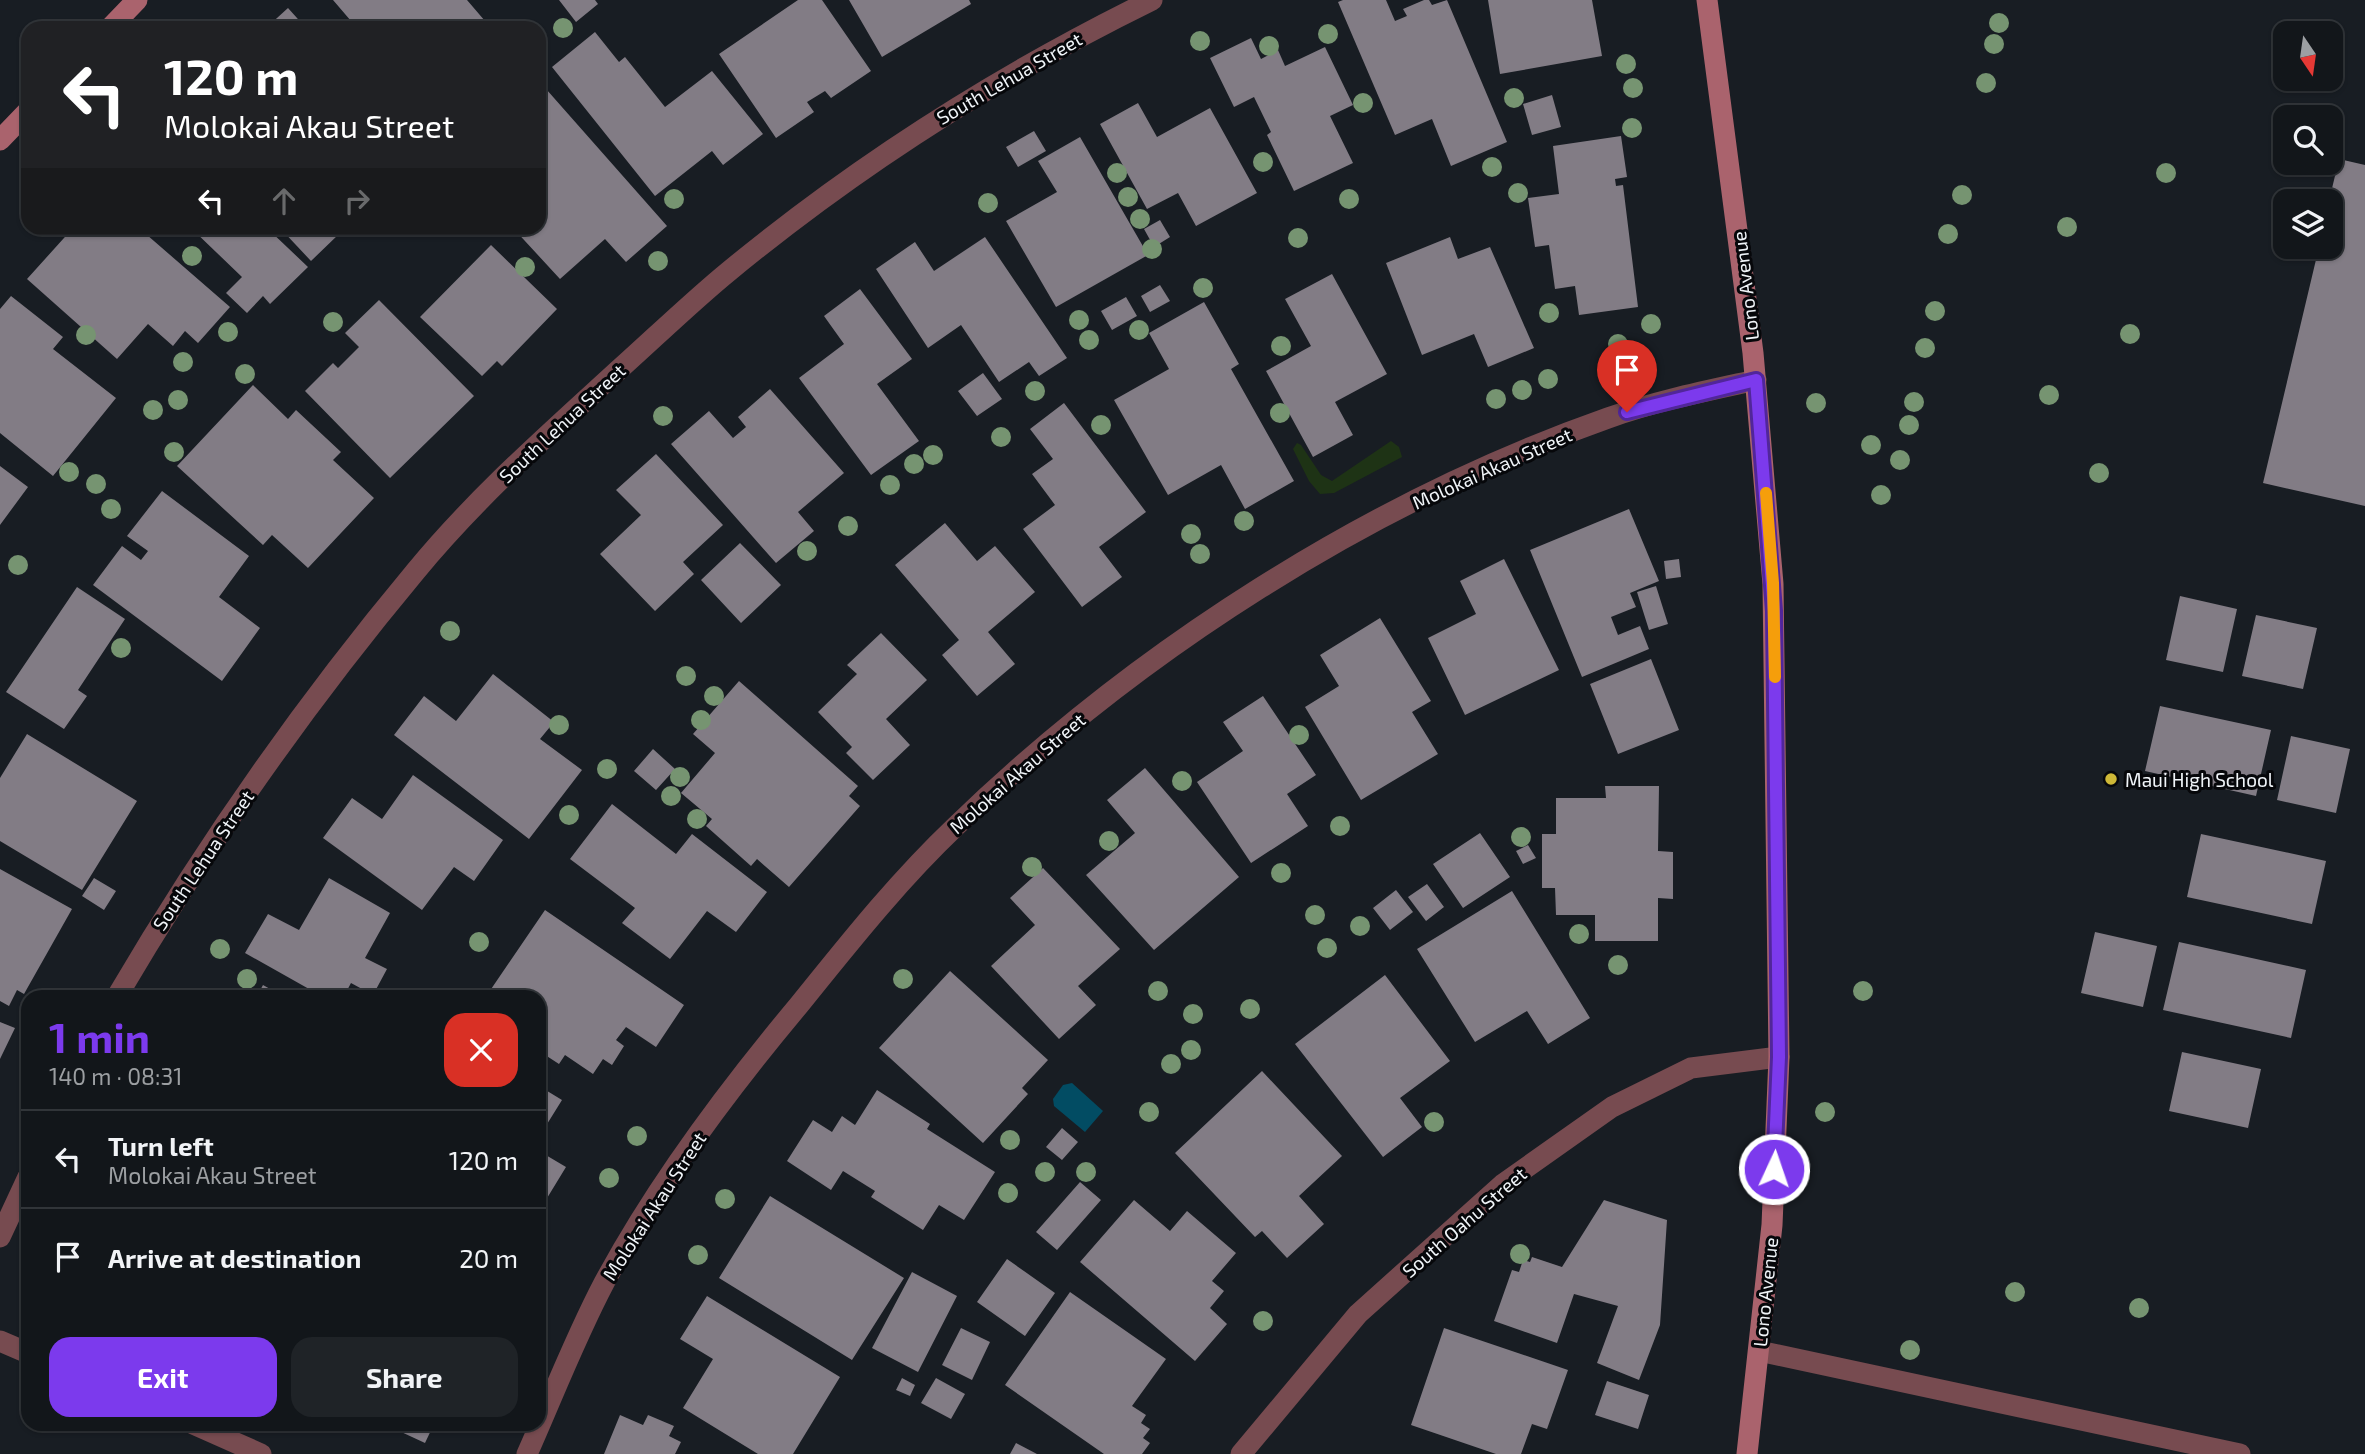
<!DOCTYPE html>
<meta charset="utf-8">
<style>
:root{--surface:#12161a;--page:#1f2327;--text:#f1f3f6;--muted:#9c9fa2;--line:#313539;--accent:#7c3aed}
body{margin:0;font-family:"Exo 2",sans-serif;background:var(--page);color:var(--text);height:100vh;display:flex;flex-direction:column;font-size:26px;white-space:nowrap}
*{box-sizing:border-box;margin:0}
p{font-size:23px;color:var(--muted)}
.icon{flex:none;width:38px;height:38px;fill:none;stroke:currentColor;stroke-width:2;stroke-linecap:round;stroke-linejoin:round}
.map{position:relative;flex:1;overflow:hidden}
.panel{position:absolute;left:21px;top:990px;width:525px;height:441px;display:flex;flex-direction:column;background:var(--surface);border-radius:21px;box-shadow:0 2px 5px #0004,0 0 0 2px var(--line)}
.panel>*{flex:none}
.guide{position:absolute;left:21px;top:21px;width:525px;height:214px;border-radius:21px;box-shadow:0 2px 5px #0004,0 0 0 2px var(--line);background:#202124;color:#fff;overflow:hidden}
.needle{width:46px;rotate:167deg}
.controls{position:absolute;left:2273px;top:21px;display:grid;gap:14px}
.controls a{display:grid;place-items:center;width:70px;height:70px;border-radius:14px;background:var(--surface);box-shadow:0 2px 5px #0004,0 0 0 2px var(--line);font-size:35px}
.pin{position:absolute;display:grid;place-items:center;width:60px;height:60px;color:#fff;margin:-72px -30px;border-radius:50% 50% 50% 0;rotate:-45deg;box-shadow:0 0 7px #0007}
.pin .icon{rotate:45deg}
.me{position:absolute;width:77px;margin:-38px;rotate:3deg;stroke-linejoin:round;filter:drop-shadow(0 0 5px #0008)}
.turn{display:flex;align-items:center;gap:24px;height:147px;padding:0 28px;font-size:32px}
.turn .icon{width:91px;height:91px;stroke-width:2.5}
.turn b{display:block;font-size:49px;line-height:60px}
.lanes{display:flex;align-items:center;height:66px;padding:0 28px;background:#0003;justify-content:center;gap:35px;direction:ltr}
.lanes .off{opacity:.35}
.round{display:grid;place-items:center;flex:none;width:74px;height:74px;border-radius:21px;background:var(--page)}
.head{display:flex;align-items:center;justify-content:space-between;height:119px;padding:0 28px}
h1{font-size:42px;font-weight:700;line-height:52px;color:var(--accent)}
.primary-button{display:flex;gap:14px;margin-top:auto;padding:14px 28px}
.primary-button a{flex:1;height:80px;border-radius:21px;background:var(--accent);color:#fff;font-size:28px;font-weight:700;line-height:80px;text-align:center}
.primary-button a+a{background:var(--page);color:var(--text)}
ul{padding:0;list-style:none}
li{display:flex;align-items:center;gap:21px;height:98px;padding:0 28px;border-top:2px solid var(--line)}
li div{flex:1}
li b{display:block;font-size:26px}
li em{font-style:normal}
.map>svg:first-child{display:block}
.green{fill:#1e3315}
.water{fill:#024c63}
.building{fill:#827c85}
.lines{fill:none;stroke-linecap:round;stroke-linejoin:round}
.lane{stroke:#774b50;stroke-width:21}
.street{stroke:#774b50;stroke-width:21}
.secondary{stroke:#aa636d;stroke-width:21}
.tree{fill:#769471}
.route-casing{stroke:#51269a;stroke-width:18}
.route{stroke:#7c3aed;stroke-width:12}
.slow{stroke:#f59e0b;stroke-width:12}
.poi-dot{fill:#ceb837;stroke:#06070a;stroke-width:2.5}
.labels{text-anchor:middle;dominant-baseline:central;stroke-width:6;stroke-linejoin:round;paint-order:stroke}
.street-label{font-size:19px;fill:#f0f4f8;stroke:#06070a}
.poi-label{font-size:19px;fill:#f0f4f8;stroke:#06070a;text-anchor:start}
</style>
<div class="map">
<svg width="2365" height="1454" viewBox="0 0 2365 1454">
<rect width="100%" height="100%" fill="#181d23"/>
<!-- green -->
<path class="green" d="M1391,441L1399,447L1402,457L1334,493L1320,494L1309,481L1293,449L1297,443L1301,445L1321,475L1332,481Z"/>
<!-- water -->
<path class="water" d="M1072,1083L1103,1111L1085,1132L1054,1106L1053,1099L1063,1085Z"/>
<!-- building -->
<path class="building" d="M333,0H467L491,28H357Z
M559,0H595L598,4L576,22Z
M798,0H822L871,71L831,98L825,91L807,102L814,112L776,138L719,54Z
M849,0H969L971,4L882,57Z
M1343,0H1386L1395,21L1407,16L1403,9L1424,0H1429L1432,5L1447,0L1507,142L1451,166L1432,119L1395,135L1338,2Z
M1488,0H1592L1602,56L1500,74Z
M288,8L306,28H266Z
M595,32L619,62L625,57L665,107L712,71L763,134L723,165L712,151L655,196L552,67Z
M1251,38L1261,59L1278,50L1285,66L1325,47L1353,105L1330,116L1353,163L1294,191L1267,135L1271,132L1254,97L1234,107L1210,58Z
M539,81L667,226L626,262L605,239L560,279L513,228H539Z
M1552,95L1561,127L1532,135L1523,104Z
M1138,103L1157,137L1210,108L1257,193L1196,226L1178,193L1147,209L1100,124Z
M1034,131L1046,151L1018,167L1006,147Z
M1621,136L1627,177L1615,179L1616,186L1623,185L1638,307L1579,315L1575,286L1555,289L1549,245L1535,247L1528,198L1559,194L1553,146Z
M1080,137L1148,255L1056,307L1006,221L1057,192L1038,161Z
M2339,159L2365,165V506L2263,483L2319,247H2331L2329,201Z
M1160,220L1170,237L1154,247L1144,229Z
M73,228H139L230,307L198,343L185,331L173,346L148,324L117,359L27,279Z
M191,228H267L308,267L270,304L263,296L247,313L226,293L242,277Z
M280,228H332L339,234L311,261Z
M985,237L1067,358L1039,376L1029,362L999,382L961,325L928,348L876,269L915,242L934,271Z
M1450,237L1458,259L1490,247L1534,348L1488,367L1474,334L1422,355L1386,263Z
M491,245L557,309L502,366L497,361L482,376L420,317Z
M1332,274L1387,374L1335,402L1353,435L1313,457L1266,371L1311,346L1285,299Z
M1160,285L1170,301L1150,312L1141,296Z
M860,289L912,359L877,384L919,441L871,475L799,378L844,344L824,316Z
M11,296L63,337L53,349L116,398L53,476L0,433V309Z
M1126,297L1137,316L1112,330L1101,311Z
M379,300L474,396L390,478L305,391L333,363L338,368L359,347L345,333Z
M1204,302L1239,364L1231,369L1294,481L1245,509L1221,465L1168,495L1114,400L1169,369L1149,333Z
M983,373L1002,399L977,416L958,391Z
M253,385L288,419L296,410L341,452L333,460L374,498L308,568L272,535L263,545L177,466Z
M770,389L844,473L798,512L814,531L776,563L671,444L709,411L733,438L746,427L738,417Z
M1064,403L1146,512L1099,547L1122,577L1082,607L1023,529L1055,505L1032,474L1053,459L1030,429Z
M656,454L723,525L683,562L694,574L655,611L600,554L641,515L616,490Z
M0,466L28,487L0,525Z
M162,491L249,556L219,597L260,628L222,681L93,585L122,546L141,560L148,551L127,536Z
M1629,509L1659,581L1630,593L1636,607L1611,617L1618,635L1640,626L1649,649L1582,677L1530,550Z
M945,523L977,561L995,546L1035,592L988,632L1015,664L977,696L942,655L959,640L895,565Z
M740,543L781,585L741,623L701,580Z
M1504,559L1559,670L1465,715L1428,638L1476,614L1460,581Z
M1679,559L1681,577L1666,579L1664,561Z
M1656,586L1668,624L1649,630L1637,592Z
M77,587L125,619L78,690L87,696L64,729L6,692Z
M2180,596L2237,609L2223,672L2166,660Z
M2256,615L2317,628L2303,689L2242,676Z
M1380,618L1431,701L1412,712L1438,754L1361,800L1305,707L1339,686L1320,655Z
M881,633L927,680L886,719L910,745L873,780L846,753L852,747L818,712L857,674L847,665Z
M1651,659L1679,730L1618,754L1590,684Z
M493,674L554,722L540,739L582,770L529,839L394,735L424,696L456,721Z
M739,681L858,786L849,796L860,806L789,887L757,859L751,866L706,826L712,819L681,793L715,753L693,734Z
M1263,696L1316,775L1287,794L1308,826L1251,863L1197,782L1243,751L1223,722Z
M2160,706L2271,730L2256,796L2145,771Z
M27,734L137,801L82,890L0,841V778Z
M2291,736L2350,749L2336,813L2277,800Z
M653,749L675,769L656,790L634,771Z
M1145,768L1239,877L1154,950L1086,875L1135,833L1107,800Z
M413,775L503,840L474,881L454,867L422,910L323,838L352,798L382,819Z
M1605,786H1659L1658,851L1673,852V899L1658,898V941H1595V915H1556L1555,888H1542V834H1556V798H1606Z
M612,804L676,854L692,834L767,892L736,932L707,911L670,959L622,923L635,908L570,859Z
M1480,833L1510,877L1463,908L1433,864Z
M2201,834L2326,861L2312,924L2187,897Z
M1528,845L1536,858L1523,864L1516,851Z
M1043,868L1120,949L1078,986L1096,1005L1059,1039L991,966L1035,925L1010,898Z
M0,869L72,909L24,994L17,990L9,1006L0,1001Z
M94,878L116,891L104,910L82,896Z
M329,878L390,913L365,958L387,969L373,995L351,983L343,998H325L245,953L268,914L299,930Z
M1427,884L1444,907L1426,921L1408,897Z
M1396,890L1413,912L1390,930L1373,908Z
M1512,891L1590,1018L1548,1044L1527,1011L1475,1042L1417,949Z
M545,910L684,1005L656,1047L626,1027L616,1040L624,1046L612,1065L603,1059L593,1074L565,1055L559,1064L539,1051V998H485Z
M2095,932L2157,946L2143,1007L2081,993Z
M2179,942L2306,970L2291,1038L2163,1010Z
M950,971L1048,1060L1022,1088L1028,1094L983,1143L879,1048Z
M1385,975L1450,1061L1400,1098L1422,1127L1383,1157L1295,1044Z
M263,985L286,998H256Z
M0,1022L15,1028L0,1059Z
M2182,1052L2261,1069L2248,1128L2169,1111Z
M1262,1071L1342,1156L1299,1196L1324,1224L1287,1258L1262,1231L1255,1237L1175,1153Z
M539,1086L562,1100L539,1137Z
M877,1090L930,1124L927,1129L995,1172L964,1220L939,1205L923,1230L871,1197L875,1191L843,1171L831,1190L787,1161L813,1120L832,1132L842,1116L855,1125Z
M1062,1128L1078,1142L1062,1160L1046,1147Z
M539,1151L566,1167L541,1208L539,1207Z
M1080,1182L1101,1200L1057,1250L1036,1232Z
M770,1196L904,1278L852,1360L719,1278Z
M1134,1200L1170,1231L1187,1211L1236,1253L1212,1281L1224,1291L1210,1308L1227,1324L1195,1361L1080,1262Z
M1604,1200L1667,1220L1660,1325L1639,1380L1597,1363L1618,1306L1574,1294L1557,1343L1494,1321L1512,1270L1519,1272L1523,1260L1530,1262L1532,1257L1562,1267Z
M1007,1259L1055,1293L1025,1336L977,1302Z
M912,1272L957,1296L918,1372L872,1348Z
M1070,1292L1166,1359L1132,1406L1146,1415L1141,1423L1150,1429L1143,1438L1150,1443L1142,1454H1104L1005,1385Z
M707,1296L840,1377L793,1454H758L683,1408L713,1359L680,1339Z
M961,1328L990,1342L972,1380L942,1365Z
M1444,1328L1568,1370L1547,1429L1532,1424L1521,1454H1496L1411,1425Z
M902,1378L915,1385L910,1396L896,1390Z
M936,1378L965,1394L951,1419L921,1403Z
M1607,1381L1649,1395L1638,1429L1595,1415Z
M620,1415L643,1425L648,1415L674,1426L669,1436L681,1442L675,1454H604Z
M384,1424H434L425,1443Z
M1016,1443L1037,1454H1010Z"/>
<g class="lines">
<!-- lane -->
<path class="lane" d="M1759,1351L2240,1454"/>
<!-- street -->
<path class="street" d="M116,998C204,848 304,705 415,572C474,500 544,438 613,375C649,343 684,309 722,277C853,168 999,75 1152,0
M0,1237L28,1177
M0,1341L28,1353
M193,1424L261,1454
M527,1454C552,1398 575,1338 604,1283C657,1184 727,1091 799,1005C849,943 898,881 956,826C1137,651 1369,502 1608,418C1656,401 1706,391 1756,380
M1241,1454L1358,1314L1503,1184L1612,1107L1691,1068L1779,1057"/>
<!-- secondary -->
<path class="secondary" d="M1707,0L1753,353L1773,584L1779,1057L1772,1225L1747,1454
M110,28L137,0
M0,140L28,111"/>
</g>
<!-- trees -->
<g class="tree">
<circle cx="1999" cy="23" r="10"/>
<circle cx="563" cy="28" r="10"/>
<circle cx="1328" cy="34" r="10"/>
<circle cx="1200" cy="41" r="10"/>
<circle cx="1994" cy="44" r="10"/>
<circle cx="1269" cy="46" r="10"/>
<circle cx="1626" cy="64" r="10"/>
<circle cx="1986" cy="83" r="10"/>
<circle cx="1633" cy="88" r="10"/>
<circle cx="1514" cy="98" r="10"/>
<circle cx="1363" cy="103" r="10"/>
<circle cx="1632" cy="128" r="10"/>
<circle cx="1263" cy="162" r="10"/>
<circle cx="1492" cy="167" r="10"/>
<circle cx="1117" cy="173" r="10"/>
<circle cx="2166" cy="173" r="10"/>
<circle cx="1518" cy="193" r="10"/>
<circle cx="1962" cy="195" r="10"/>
<circle cx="1128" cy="197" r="10"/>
<circle cx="674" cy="199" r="10"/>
<circle cx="1349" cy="199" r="10"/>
<circle cx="988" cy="203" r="10"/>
<circle cx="1140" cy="219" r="10"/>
<circle cx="2067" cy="227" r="10"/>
<circle cx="1948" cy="234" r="10"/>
<circle cx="1298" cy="238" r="10"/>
<circle cx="1152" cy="249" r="10"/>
<circle cx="192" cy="256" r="10"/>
<circle cx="658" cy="261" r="10"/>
<circle cx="525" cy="267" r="10"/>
<circle cx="1203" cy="288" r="10"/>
<circle cx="1935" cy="311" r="10"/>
<circle cx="1549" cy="313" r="10"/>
<circle cx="1079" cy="320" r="10"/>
<circle cx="333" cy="322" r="10"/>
<circle cx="1651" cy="324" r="10"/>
<circle cx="1139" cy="330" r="10"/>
<circle cx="228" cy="332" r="10"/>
<circle cx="2130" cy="334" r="10"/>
<circle cx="86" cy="335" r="10"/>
<circle cx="1089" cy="340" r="10"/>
<circle cx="1618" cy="344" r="10"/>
<circle cx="1281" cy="346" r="10"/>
<circle cx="1925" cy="348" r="10"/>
<circle cx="183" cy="362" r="10"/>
<circle cx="245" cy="374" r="10"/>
<circle cx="1548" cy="379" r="10"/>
<circle cx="1522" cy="390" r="10"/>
<circle cx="1035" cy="391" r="10"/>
<circle cx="2049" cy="395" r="10"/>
<circle cx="1496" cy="399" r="10"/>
<circle cx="178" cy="400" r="10"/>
<circle cx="1914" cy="402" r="10"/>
<circle cx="1816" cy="403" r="10"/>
<circle cx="153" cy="410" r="10"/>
<circle cx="1280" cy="413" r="10"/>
<circle cx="663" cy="416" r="10"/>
<circle cx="1101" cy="425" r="10"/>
<circle cx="1909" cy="425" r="10"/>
<circle cx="1001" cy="437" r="10"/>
<circle cx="1871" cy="445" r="10"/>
<circle cx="174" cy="452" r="10"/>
<circle cx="933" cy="455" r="10"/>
<circle cx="1900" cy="460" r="10"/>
<circle cx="914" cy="464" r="10"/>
<circle cx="69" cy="472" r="10"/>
<circle cx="2099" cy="473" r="10"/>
<circle cx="96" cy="484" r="10"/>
<circle cx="890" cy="485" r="10"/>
<circle cx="1881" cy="495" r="10"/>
<circle cx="111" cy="509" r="10"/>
<circle cx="1244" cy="521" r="10"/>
<circle cx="848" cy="526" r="10"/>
<circle cx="1191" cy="534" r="10"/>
<circle cx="807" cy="551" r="10"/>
<circle cx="1200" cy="554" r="10"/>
<circle cx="18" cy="565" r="10"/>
<circle cx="450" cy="631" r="10"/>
<circle cx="121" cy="648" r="10"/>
<circle cx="686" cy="676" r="10"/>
<circle cx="714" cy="696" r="10"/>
<circle cx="701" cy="720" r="10"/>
<circle cx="559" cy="725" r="10"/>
<circle cx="1299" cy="735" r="10"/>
<circle cx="607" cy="769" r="10"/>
<circle cx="680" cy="777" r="10"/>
<circle cx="1182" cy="781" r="10"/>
<circle cx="671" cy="796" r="10"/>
<circle cx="569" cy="815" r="10"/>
<circle cx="697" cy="819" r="10"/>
<circle cx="1340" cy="826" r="10"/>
<circle cx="1521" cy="837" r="10"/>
<circle cx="1109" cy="841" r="10"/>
<circle cx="1032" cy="867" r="10"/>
<circle cx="1281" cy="873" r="10"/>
<circle cx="1315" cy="915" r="10"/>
<circle cx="1360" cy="926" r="10"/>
<circle cx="1579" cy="934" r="10"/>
<circle cx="479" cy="942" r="10"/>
<circle cx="1327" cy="948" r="10"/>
<circle cx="220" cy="949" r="10"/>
<circle cx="1618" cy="965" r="10"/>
<circle cx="247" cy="979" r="10"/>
<circle cx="903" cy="979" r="10"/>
<circle cx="1158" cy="991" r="10"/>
<circle cx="1863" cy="991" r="10"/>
<circle cx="1250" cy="1009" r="10"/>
<circle cx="1193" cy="1014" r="10"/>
<circle cx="1191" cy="1050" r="10"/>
<circle cx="1171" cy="1064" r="10"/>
<circle cx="1149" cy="1112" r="10"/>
<circle cx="1825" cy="1112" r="10"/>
<circle cx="1434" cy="1122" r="10"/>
<circle cx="637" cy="1136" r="10"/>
<circle cx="1010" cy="1140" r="10"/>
<circle cx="1045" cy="1172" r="10"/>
<circle cx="1086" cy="1172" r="10"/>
<circle cx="609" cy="1178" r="10"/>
<circle cx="1008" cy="1193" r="10"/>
<circle cx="725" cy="1199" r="10"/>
<circle cx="1520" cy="1254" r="10"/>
<circle cx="698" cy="1255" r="10"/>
<circle cx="2015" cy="1292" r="10"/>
<circle cx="2139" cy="1308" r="10"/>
<circle cx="1263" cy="1321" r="10"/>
<circle cx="1910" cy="1350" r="10"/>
</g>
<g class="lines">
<defs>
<path id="route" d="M1627,412L1756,380L1774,611L1779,1057L1774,1169"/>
</defs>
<!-- route casing -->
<use href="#route" class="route-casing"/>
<!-- route -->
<use href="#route" class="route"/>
<!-- slow -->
<path class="slow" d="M1766,493L1773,583L1775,677"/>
</g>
<!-- markers -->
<circle class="poi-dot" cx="2111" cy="779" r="7"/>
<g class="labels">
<!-- street labels -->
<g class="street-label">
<text transform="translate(1009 78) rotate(-30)">South Lehua Street</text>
<text transform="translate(1745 286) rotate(-97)">Lono Avenue</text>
<text transform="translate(562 423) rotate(-43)">South Lehua Street</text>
<text transform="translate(1492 468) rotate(-24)">Molokai Akau Street</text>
<text transform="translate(1017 773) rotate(-41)">Molokai Akau Street</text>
<text transform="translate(203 860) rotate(-56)">South Lehua Street</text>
<text transform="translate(654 1206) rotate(-57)">Molokai Akau Street</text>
<text transform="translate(1464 1222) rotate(-41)">South Oahu Street</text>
<text transform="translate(1765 1292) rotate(-84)">Lono Avenue</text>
</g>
<!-- poi labels -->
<g class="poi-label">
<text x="2125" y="779">Maui High School</text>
</g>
</g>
</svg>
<div class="controls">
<a><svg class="needle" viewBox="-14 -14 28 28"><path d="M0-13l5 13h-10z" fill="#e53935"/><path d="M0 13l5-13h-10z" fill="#9c9fa2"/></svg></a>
<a><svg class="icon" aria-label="search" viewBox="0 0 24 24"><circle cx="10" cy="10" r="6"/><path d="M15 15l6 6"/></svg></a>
<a><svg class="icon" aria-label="layers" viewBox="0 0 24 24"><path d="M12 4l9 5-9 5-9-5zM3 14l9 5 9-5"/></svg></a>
</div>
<div class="pin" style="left:1627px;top:412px;background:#d93025"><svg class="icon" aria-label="arrive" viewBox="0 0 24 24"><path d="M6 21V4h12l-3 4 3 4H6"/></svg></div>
<svg class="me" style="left:1774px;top:1169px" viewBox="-20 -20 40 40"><circle r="17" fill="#7c3aed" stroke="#fff" stroke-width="3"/><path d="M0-11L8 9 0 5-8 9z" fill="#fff"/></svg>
<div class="guide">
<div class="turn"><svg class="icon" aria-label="left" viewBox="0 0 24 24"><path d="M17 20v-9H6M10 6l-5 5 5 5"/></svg><div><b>120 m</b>Molokai Akau Street</div></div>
<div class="lanes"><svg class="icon" aria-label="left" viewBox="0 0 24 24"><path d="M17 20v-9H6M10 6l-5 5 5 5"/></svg><svg class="icon off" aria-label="ahead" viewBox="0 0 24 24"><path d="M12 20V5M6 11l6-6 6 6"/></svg><svg class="icon off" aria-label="right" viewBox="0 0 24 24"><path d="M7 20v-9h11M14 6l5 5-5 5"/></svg></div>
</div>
<section class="panel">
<div class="head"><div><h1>1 min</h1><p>140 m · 08:31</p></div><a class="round" style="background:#d93025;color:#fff"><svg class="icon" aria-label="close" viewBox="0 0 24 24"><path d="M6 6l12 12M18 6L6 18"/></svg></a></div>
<ul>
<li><svg class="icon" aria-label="left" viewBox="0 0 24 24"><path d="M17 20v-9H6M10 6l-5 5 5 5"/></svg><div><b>Turn left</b><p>Molokai Akau Street</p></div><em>120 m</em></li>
<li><svg class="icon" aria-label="arrive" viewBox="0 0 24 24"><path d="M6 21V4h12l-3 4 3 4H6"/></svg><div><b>Arrive at destination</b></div><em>20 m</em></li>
</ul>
<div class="primary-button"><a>Exit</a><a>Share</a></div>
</section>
</div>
